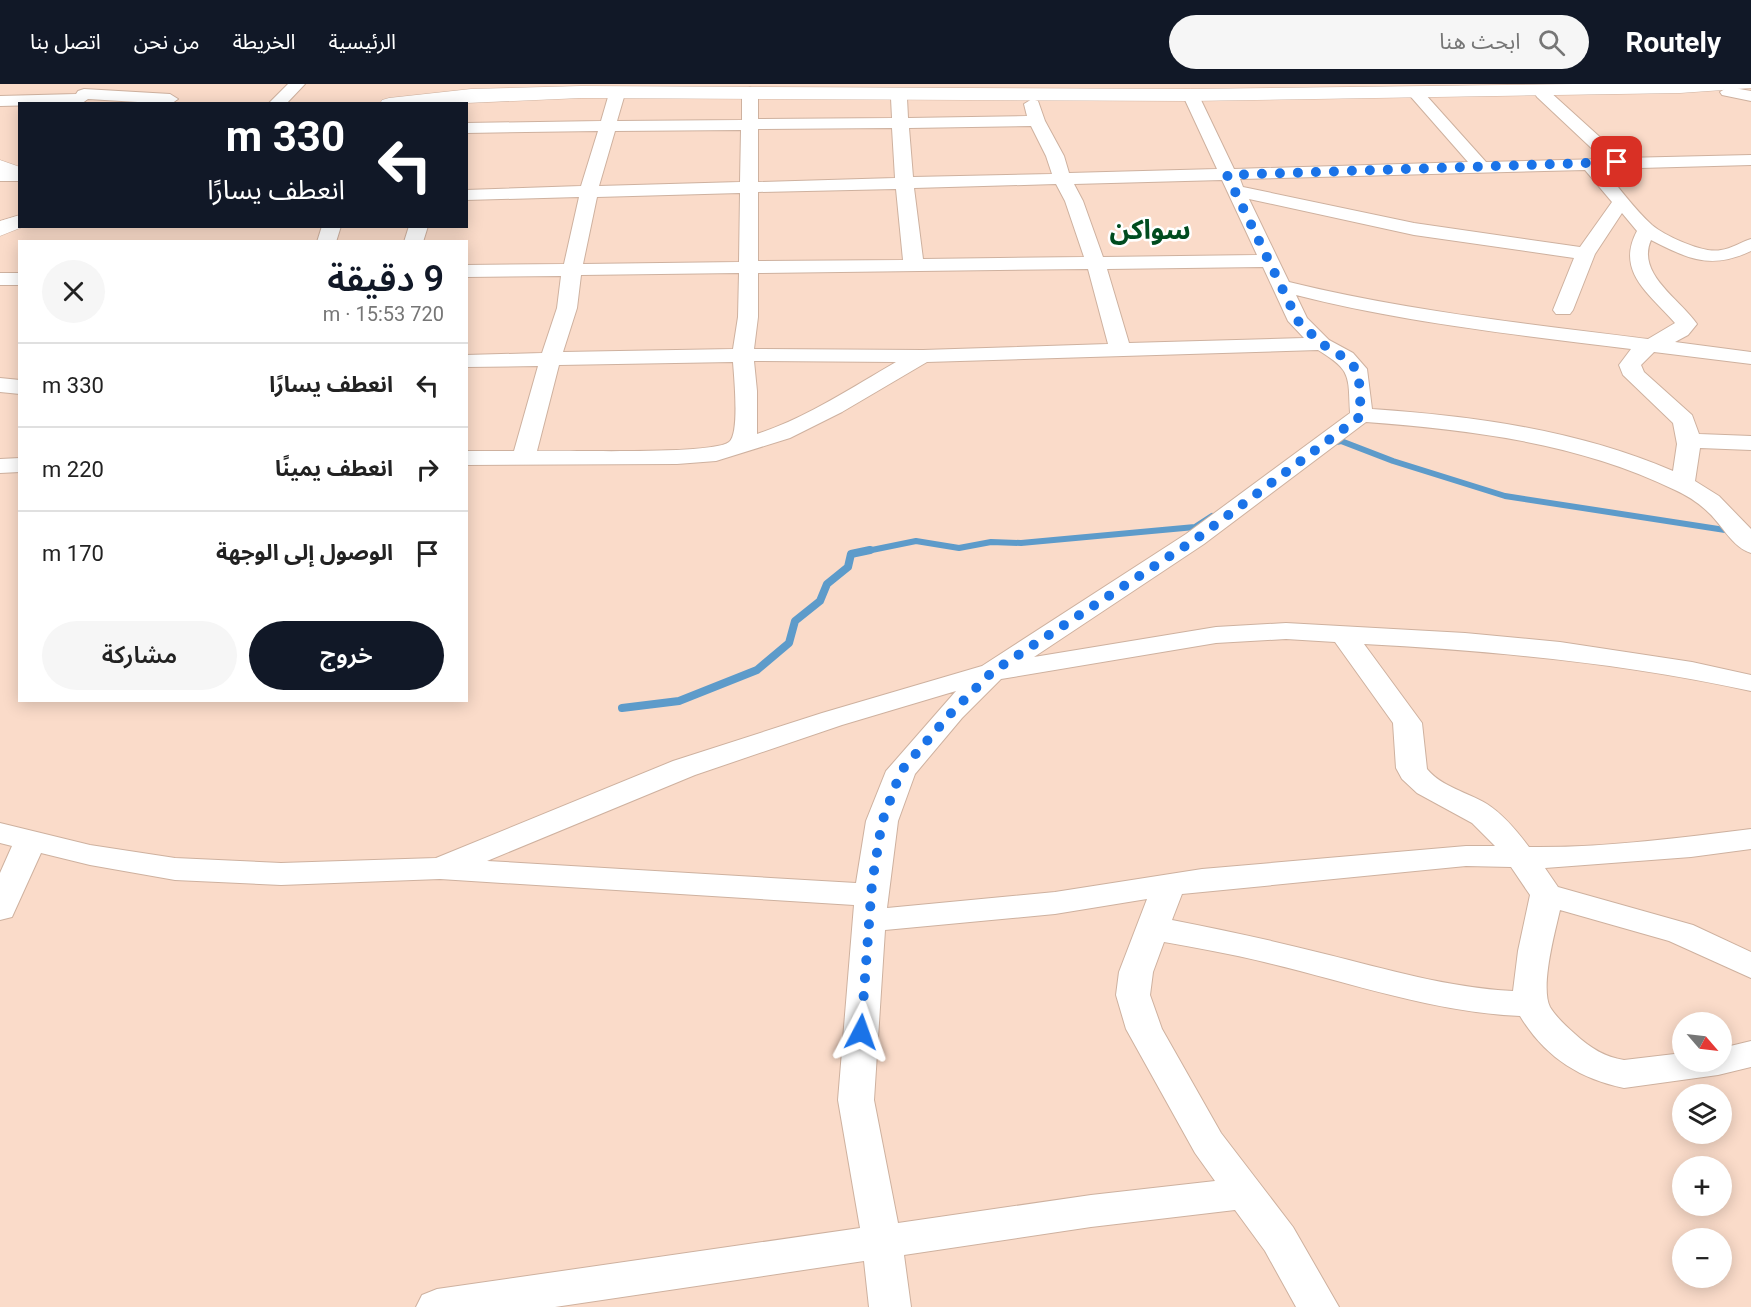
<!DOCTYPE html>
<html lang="ar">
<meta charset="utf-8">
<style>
:root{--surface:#fff;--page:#f6f6f6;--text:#222;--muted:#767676;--line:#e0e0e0;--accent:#111827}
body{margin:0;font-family:Roboto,"Noto Sans Arabic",sans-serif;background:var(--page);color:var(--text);direction:rtl;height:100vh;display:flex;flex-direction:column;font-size:22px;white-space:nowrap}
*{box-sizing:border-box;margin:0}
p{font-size:20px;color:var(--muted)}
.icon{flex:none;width:33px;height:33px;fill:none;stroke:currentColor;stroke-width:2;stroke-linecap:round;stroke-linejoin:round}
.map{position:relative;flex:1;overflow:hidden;direction:ltr}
.panel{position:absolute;left:18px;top:156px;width:450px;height:462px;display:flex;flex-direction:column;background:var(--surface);border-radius:0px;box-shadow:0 3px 15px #0003;direction:rtl}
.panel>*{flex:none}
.top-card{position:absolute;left:18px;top:18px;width:450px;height:126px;border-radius:0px;box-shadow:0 3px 15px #0003;direction:rtl;background:#111827;color:#fff;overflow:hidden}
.needle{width:39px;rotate:118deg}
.fabs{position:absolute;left:1672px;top:928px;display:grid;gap:12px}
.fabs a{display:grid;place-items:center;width:60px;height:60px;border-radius:50%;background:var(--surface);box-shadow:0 3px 15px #0003;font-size:30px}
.pin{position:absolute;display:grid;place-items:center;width:51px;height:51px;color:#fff;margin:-26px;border-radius:12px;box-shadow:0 3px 9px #0006}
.me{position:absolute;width:66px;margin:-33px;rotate:4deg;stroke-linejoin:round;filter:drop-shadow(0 0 4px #0008)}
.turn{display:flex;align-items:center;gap:21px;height:126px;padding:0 24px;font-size:27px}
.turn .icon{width:78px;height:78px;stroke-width:2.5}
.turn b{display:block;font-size:42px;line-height:51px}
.round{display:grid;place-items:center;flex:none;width:63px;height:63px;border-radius:32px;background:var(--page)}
.headline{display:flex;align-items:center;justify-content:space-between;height:102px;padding:0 24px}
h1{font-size:36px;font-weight:600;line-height:45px;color:var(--accent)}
.cta{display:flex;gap:12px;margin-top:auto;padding:12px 24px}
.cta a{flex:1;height:69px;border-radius:36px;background:var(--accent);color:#fff;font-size:24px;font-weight:600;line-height:69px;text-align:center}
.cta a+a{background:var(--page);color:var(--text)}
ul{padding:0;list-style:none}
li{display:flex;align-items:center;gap:18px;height:84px;padding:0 24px;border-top:2px solid var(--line)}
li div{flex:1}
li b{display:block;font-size:22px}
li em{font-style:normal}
header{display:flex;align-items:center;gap:36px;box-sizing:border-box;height:84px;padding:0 30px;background:var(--accent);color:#fff}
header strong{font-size:28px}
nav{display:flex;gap:33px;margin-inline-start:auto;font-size:21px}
.search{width:420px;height:54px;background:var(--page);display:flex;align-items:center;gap:15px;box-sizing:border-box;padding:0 21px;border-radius:33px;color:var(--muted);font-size:22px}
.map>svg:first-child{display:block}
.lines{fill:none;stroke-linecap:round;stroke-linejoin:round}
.stream-far1{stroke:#5d9bca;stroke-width:6}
.stream{stroke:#5d9bca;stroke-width:8}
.minor-casing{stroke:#ceb19f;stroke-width:2}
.tertiary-casing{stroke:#ceb19f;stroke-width:1}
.primary-casing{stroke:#ceb19f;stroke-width:1}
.minor{fill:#fff;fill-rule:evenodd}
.tertiary{fill:#fff;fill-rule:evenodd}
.primary{fill:#fff;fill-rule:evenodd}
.route{stroke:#1a73e8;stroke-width:10;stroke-dasharray:0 18}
.labels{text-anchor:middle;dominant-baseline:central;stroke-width:5;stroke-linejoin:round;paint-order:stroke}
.far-town-label{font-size:27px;font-weight:bold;fill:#004c1f;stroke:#fff}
</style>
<header>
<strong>Routely</strong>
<div class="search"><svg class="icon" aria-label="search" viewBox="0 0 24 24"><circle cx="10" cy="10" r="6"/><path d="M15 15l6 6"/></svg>ابحث هنا</div>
<nav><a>الرئيسية</a><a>الخريطة</a><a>من نحن</a><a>اتصل بنا</a></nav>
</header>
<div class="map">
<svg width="1751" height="1223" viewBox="0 0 1751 1223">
<rect width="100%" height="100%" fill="#fadbc9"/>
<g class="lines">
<!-- stream-far1 -->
<path class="stream-far1" d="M1332,359L1341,357L1393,377L1505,412L1751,450
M862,468L916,457L959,464L991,458L1021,459L1195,443L1212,432"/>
<!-- stream -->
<path class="stream" d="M622,624L679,617L757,586L789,559L795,537L820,517L827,500L848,483L851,470L870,466"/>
<defs>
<path id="minor" d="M288,0H305L286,20H268Z
M750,3L758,8V35L892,34L891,14L899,9L907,14L908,34L1027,32L1024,20L1032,15L1038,17L1045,37L1064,72L1069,89L1217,85L1185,16L1193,11L1201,16L1234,85L1468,78L1411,13L1419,8L1425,10L1486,78L1603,75L1537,13L1535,10L1543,5L1549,7L1623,74L1751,71V81L1603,85C1619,103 1634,125 1652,141C1665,152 1704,170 1721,166C1731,165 1741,158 1751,155V167C1711,186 1688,175 1651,156C1636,190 1680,215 1697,240L1688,251L1675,258L1751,268V280L1654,268L1641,281L1644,288L1692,331L1699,350L1751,352V366L1700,364L1695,397L1719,412L1751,445V469C1733,464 1722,441 1709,429C1699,419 1688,412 1675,406C1579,359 1471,346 1366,338L1204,460L1034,573L1216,543L1286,539L1465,549L1560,558L1692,578L1751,591V607C1623,579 1494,567 1364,560L1422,639L1427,685C1442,703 1467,708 1487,720C1504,731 1517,747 1529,763C1603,764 1678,754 1751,745V765L1691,773L1545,784L1558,803L1693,841L1751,868V894L1669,857L1560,826C1555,848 1540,903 1550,923C1556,933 1567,943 1575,950C1590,964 1605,973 1624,976L1683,969V978H1722V964L1751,957V983L1718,991L1624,1004C1579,995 1544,972 1520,932C1432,928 1349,898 1264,878C1231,870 1197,864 1164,858L1153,888L1150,911L1162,945L1221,1049L1293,1143L1339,1223H1296L1265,1167L1235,1126L1091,1143L904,1171L911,1223H869L864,1177L555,1223H416L422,1211L437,1205L860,1144L838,1016L854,821L440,795L281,801L175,796L90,781L41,769L12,833L0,836V789L12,762L0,759V739L90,761L175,774L281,779L436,774L673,677L822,629L982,582L1186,450L1350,329C1348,291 1352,287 1318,266L927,278L842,328L790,354L716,377L677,380L466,381V367H514L538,282L466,283V271L542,269L557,224L561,192L466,193V181L564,180L579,113L466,116V106L581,102L598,47L466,49V39L601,37L608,13L616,8L624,13L617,37L742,36V8ZM1031,42L1046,72L1052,90L913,93L909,44ZM892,44L895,94L758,98V45ZM741,46L740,98L599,102L615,47ZM1585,86L1612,118L1580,163L1414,139L1243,103L1240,95ZM1222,96L1257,171L1103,173L1083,117L1074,100ZM1056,100L1065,117L1084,173L923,175L914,104ZM896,105L903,176L758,177V108ZM740,109L739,178L583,180L597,113ZM1249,115L1414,151L1574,174L1553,226L1556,230H1570L1573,226L1595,170L1622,129L1637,147C1615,188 1650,210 1675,239L1648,255C1526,240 1408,227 1289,198ZM1263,183L1288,237L1304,254L1129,259L1107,185ZM1088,185L1108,260L923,266L754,265L758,233V189ZM739,189L738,233L733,265L563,268L577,224L581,191ZM1296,211C1406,239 1518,251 1631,265L1619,281L1623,291L1673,339L1677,360L1673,387C1578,346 1474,332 1372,325L1367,285L1353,269L1329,256L1307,234ZM754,277L896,278C851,304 806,334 757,350V307ZM733,278C734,292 740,350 729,358C712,371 567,366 537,367L559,281ZM1286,555L1335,558L1393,639L1396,684L1402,695L1417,709L1472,739L1495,762H1466L1202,785L1055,808L887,824L898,737L915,690L962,634L1001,595L1216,559ZM956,607L886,687L866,737L856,799L487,777L695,691L842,641ZM1466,782L1511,783L1530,811L1518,867L1513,907C1449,904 1386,885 1325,870C1274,857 1224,846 1172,836L1182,810ZM1147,815L1119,888L1116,911L1126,945L1195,1069L1215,1097L1091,1111L898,1139L874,1016L885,846L1055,830Z
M1728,3L1751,7V17L1722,11L1720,8Z
M84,5L170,10L178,15L171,20L88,15L81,20L0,22V12L76,10L78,7Z
M0,87H20V97H0Z
M322,142H341L336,158H317Z
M409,142H428L423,158H404Z
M0,189H20V201H0Z
M0,294L20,296V310L0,308Z
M20,374V388L0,389V375Z"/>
<path id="tertiary" d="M0,76L20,83V96L0,89Z"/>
<path id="primary" d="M1574,0H1751V4L1680,9L1190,17L581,14L444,20H380L382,16L389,14L471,5L581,2L1190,5Z
M20,131V142H25L0,152V137Z"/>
</defs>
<!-- minor casing -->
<use href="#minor" class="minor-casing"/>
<!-- tertiary casing -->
<use href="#tertiary" class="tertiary-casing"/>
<!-- primary casing -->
<use href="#primary" class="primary-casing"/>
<!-- minor -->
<use href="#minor" class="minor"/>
<!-- tertiary -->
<use href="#tertiary" class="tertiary"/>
<!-- primary -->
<use href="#primary" class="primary"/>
</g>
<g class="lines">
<!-- route -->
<path class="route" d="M861,948L872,799L882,738L901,687L952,628L992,588L1196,455L1361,332L1359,296L1356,285L1345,274L1322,260L1298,237L1227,91L1617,78"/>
</g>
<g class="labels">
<!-- far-town labels -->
<g class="far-town-label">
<text x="1150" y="146">سواكن</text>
</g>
</g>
</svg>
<div class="fabs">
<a><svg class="needle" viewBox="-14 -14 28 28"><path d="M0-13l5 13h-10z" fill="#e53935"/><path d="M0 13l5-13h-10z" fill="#767676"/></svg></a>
<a><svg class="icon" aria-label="layers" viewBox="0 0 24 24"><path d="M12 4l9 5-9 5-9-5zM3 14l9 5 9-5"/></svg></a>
<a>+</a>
<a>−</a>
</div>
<div class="pin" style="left:1617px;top:78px;background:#d93025"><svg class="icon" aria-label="arrive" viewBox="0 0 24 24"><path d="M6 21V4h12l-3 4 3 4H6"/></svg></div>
<svg class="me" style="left:861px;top:948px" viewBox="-20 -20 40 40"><path d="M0-17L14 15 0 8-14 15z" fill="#1a73e8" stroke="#fff" stroke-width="4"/></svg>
<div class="top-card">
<div class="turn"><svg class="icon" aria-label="left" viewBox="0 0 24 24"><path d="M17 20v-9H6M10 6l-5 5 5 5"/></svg><div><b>330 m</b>انعطف يسارًا</div></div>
</div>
<section class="panel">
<div class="headline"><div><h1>9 دقيقة</h1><p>720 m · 15:53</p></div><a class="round"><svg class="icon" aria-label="close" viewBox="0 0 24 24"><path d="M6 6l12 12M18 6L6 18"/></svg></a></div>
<ul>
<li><svg class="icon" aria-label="left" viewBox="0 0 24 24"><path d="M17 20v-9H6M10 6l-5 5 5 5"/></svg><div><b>انعطف يسارًا</b></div><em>330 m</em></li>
<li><svg class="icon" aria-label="right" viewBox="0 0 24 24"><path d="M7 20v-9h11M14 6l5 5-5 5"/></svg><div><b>انعطف يمينًا</b></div><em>220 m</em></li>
<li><svg class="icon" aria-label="arrive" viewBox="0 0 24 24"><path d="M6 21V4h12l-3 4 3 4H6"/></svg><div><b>الوصول إلى الوجهة</b></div><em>170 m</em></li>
</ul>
<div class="cta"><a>خروج</a><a>مشاركة</a></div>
</section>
</div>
